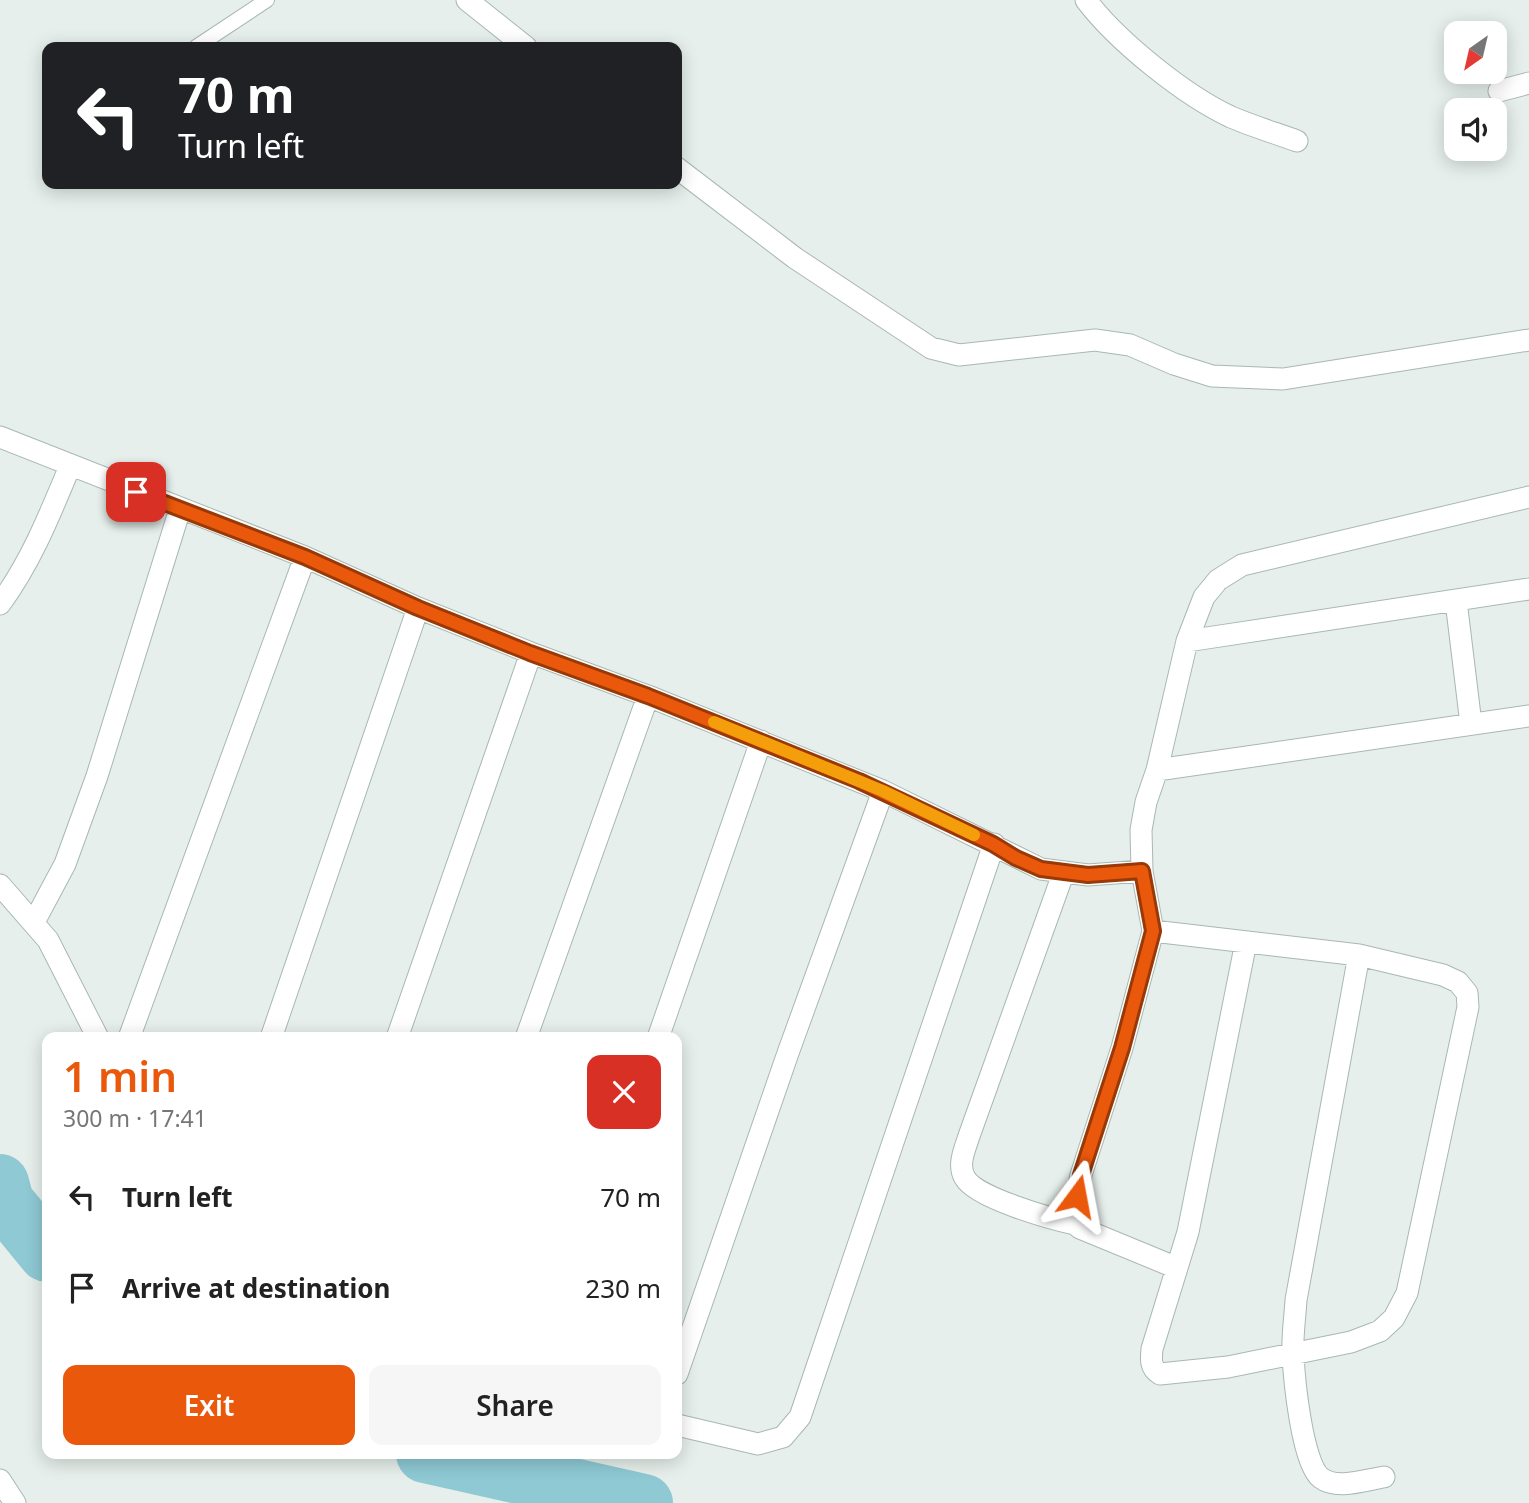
<!DOCTYPE html>
<meta charset="utf-8">
<style>
:root{--surface:#fff;--page:#f6f6f6;--text:#222;--muted:#767676;--accent:#ea580c}
body{margin:0;font-family:"Noto Sans",sans-serif;background:var(--page);color:var(--text);height:100vh;display:flex;flex-direction:column;font-size:26px;white-space:nowrap}
*{box-sizing:border-box;margin:0}
p{font-size:23px;color:var(--muted)}
.icon{flex:none;width:38px;height:38px;fill:none;stroke:currentColor;stroke-width:2;stroke-linecap:round;stroke-linejoin:round}
.map{position:relative;flex:1;overflow:hidden}
.sheet{position:absolute;left:42px;top:1032px;width:640px;height:427px;display:flex;flex-direction:column;background:var(--surface);border-radius:14px;box-shadow:0 4px 18px #0003}
.sheet>*{flex:none}
.top-card{position:absolute;left:42px;top:42px;width:640px;height:147px;border-radius:14px;box-shadow:0 4px 18px #0003;background:#202124;color:#fff;overflow:hidden}
.needle{width:46px;rotate:214deg}
.fabs{position:absolute;left:1444px;top:21px;display:grid;gap:14px}
.fabs a{display:grid;place-items:center;width:63px;height:63px;border-radius:14px;background:var(--surface);box-shadow:0 4px 18px #0003;font-size:35px}
.pin{position:absolute;display:grid;place-items:center;width:60px;height:60px;color:#fff;margin:-30px;border-radius:14px;box-shadow:0 4px 10px #0006}
.me{position:absolute;width:77px;margin:-38px;rotate:13deg;stroke-linejoin:round;filter:drop-shadow(0 0 5px #0008)}
.turn{display:flex;align-items:center;gap:24px;height:147px;padding:0 21px;font-size:32px}
.turn .icon{width:91px;height:91px;stroke-width:2.5}
.turn b{display:block;font-size:49px;line-height:60px}
.round{display:grid;place-items:center;flex:none;width:74px;height:74px;border-radius:14px;background:var(--page)}
.summary{display:flex;align-items:center;justify-content:space-between;height:119px;padding:0 21px}
h1{font-size:42px;font-weight:600;line-height:52px;color:var(--accent)}
.cta{display:flex;gap:14px;margin-top:auto;padding:14px 21px}
.cta a{flex:1;height:80px;border-radius:14px;background:var(--accent);color:#fff;font-size:28px;font-weight:600;line-height:80px;text-align:center}
.cta a+a{background:var(--page);color:var(--text)}
ul{padding:0;list-style:none}
li{display:flex;align-items:center;gap:21px;height:91px;padding:0 21px}
li div{flex:1}
li b{display:block;font-size:26px}
li em{font-style:normal}
.map>svg:first-child{display:block}
.lines{fill:none;stroke-linecap:round;stroke-linejoin:round}
.river{stroke:#8ec9d4;stroke-width:58}
.lane-casing{stroke:#a8b8b2;stroke-width:16}
.street-casing{stroke:#a8b8b2;stroke-width:23}
.lane{stroke:#fff;stroke-width:14}
.street{stroke:#fff;stroke-width:21}
.route-casing{stroke:#983908;stroke-width:18}
.route{stroke:#ea580c;stroke-width:12}
.slow{stroke:#f59e0b;stroke-width:12}
</style>
<div class="map">
<svg width="1529" height="1503" viewBox="0 0 1529 1503">
<rect width="100%" height="100%" fill="#e6efeb"/>
<g class="lines">
<!-- river -->
<path class="river" d="M0,1183L5,1202L47,1253
M425,1454L644,1503"/>
<defs>
<path id="lane" d="M196,47L267,0"/>
<path id="street" d="M467,0L526,47
M1086,0C1117,41 1184,95 1231,117C1252,126 1275,133 1297,141
M1499,91L1529,83
M677,168L795,258L931,348L959,355L1095,340L1130,345L1174,364L1212,376L1283,379L1529,340
M0,437L305,557L418,608L531,653L648,696L883,791L1041,869L1088,875L1142,871L1141,830L1146,802L1157,770L1187,641L1204,597L1218,580L1242,565L1529,497
M1456,601L1471,724
M0,604C31,562 50,514 70,466
M1187,641L1529,589
M1157,770L1529,716
M1142,871L1153,931L1359,955L1443,975L1458,982L1467,993L1468,1007L1407,1293L1394,1318L1380,1331L1351,1342L1228,1367L1160,1374C1150,1368 1151,1359 1152,1349L1188,1232L1246,942
M1063,874L969,1136C965,1149 957,1165 965,1178C976,1198 1052,1219 1075,1224
M0,885L48,940L98,1038
M34,922L65,864L97,776L180,509
M1153,931L1122,1048L1081,1175L1073,1217L1075,1224L1080,1228L1177,1268
M1359,955L1296,1300C1295,1318 1292,1336 1293,1354C1294,1378 1302,1464 1321,1478C1337,1490 1365,1480 1384,1477
M129,1038L305,557
M271,1038L418,608
M397,1038L531,653
M526,1038L648,696
M658,1038L761,741
M677,1374L788,1053L883,791
M677,1425L758,1444L783,1437L800,1417L994,844
M0,1480L15,1503"/>
</defs>
<!-- lane casing -->
<use href="#lane" class="lane-casing"/>
<!-- street casing -->
<use href="#street" class="street-casing"/>
<!-- lane -->
<use href="#lane" class="lane"/>
<!-- street -->
<use href="#street" class="street"/>
</g>
<g class="lines">
<defs>
<path id="route" d="M136,492L305,557L418,608L530,653L648,696L859,781L993,844L1016,858L1041,869L1088,875L1142,871L1153,931L1122,1048L1081,1175L1077,1196"/>
</defs>
<!-- route casing -->
<use href="#route" class="route-casing"/>
<!-- route -->
<use href="#route" class="route"/>
<!-- slow -->
<path class="slow" d="M714,722L883,791L974,835"/>
</g>
</svg>
<div class="fabs">
<a><svg class="needle" viewBox="-14 -14 28 28"><path d="M0-13l5 13h-10z" fill="#e53935"/><path d="M0 13l5-13h-10z" fill="#767676"/></svg></a>
<a><svg class="icon" aria-label="sound" viewBox="0 0 24 24"><path d="M4 9h4l5-4v14l-5-4H4zM17 9q2 3 0 6"/></svg></a>
</div>
<div class="pin" style="left:136px;top:492px;background:#d93025"><svg class="icon" aria-label="arrive" viewBox="0 0 24 24"><path d="M6 21V4h12l-3 4 3 4H6"/></svg></div>
<svg class="me" style="left:1077px;top:1196px" viewBox="-20 -20 40 40"><path d="M0-17L14 15 0 8-14 15z" fill="#ea580c" stroke="#fff" stroke-width="4"/></svg>
<div class="top-card">
<div class="turn"><svg class="icon" aria-label="left" viewBox="0 0 24 24"><path d="M17 20v-9H6M10 6l-5 5 5 5"/></svg><div><b>70 m</b>Turn left</div></div>
</div>
<section class="sheet">
<div class="summary"><div><h1>1 min</h1><p>300 m · 17:41</p></div><a class="round" style="background:#d93025;color:#fff"><svg class="icon" aria-label="close" viewBox="0 0 24 24"><path d="M6 6l12 12M18 6L6 18"/></svg></a></div>
<ul>
<li><svg class="icon" aria-label="left" viewBox="0 0 24 24"><path d="M17 20v-9H6M10 6l-5 5 5 5"/></svg><div><b>Turn left</b></div><em>70 m</em></li>
<li><svg class="icon" aria-label="arrive" viewBox="0 0 24 24"><path d="M6 21V4h12l-3 4 3 4H6"/></svg><div><b>Arrive at destination</b></div><em>230 m</em></li>
</ul>
<div class="cta"><a>Exit</a><a>Share</a></div>
</section>
</div>
